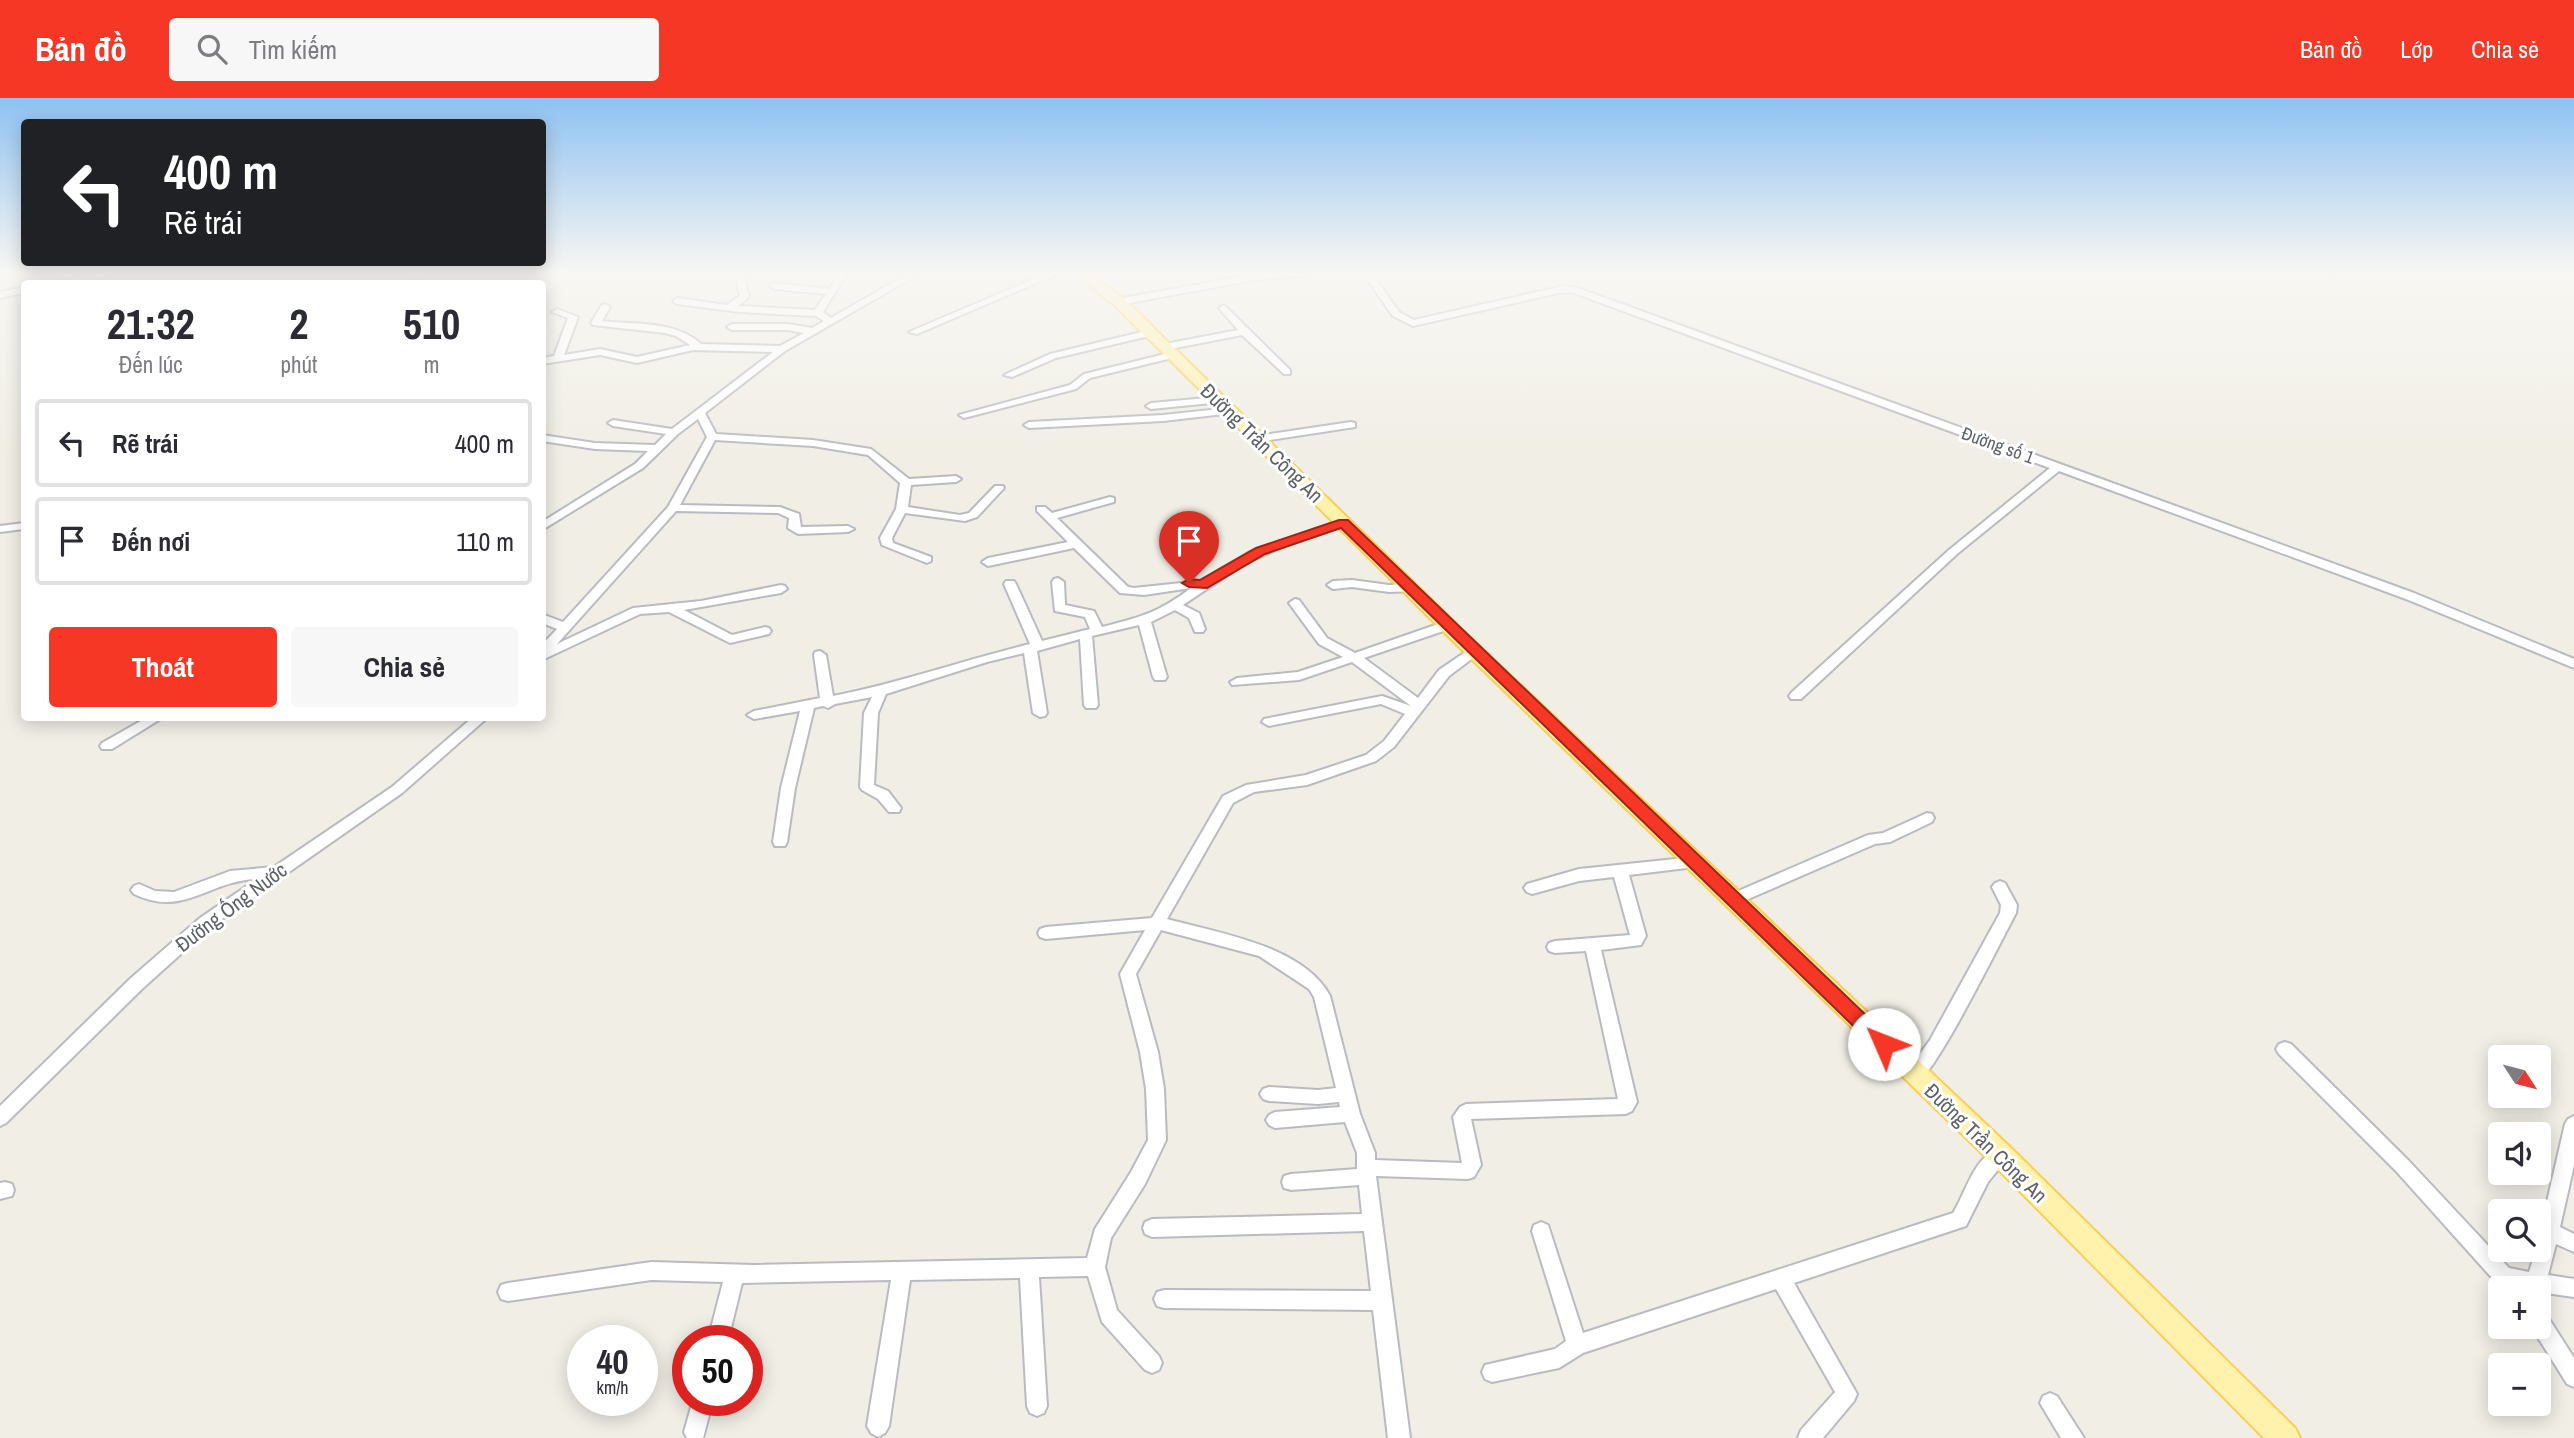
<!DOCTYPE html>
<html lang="vi">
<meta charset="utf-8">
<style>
:root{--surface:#fff;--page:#f7f7f7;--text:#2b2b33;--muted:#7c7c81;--line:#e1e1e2;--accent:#f63725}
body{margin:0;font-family:"Archivo Narrow",sans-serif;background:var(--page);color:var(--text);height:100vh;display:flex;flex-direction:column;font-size:26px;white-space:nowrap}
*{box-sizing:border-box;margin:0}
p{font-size:23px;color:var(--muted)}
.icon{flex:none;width:38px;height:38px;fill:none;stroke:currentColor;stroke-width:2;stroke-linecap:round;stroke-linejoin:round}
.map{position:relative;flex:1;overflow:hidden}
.details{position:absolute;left:21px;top:182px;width:525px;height:441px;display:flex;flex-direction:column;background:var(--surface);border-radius:7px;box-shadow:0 4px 18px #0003}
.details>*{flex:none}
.top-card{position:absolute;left:21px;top:21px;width:525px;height:147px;border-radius:7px;box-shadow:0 4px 18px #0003;background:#202124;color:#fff;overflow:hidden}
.needle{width:46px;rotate:126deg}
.controls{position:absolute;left:2488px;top:947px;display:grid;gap:14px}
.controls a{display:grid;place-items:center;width:63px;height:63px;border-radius:7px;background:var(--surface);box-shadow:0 4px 18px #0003;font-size:35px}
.speed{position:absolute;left:567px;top:1227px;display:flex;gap:14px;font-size:35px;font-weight:700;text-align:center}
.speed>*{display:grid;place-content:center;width:91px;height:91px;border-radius:50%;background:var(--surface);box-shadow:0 4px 18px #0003;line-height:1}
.speed small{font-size:18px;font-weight:400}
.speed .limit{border:10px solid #d22;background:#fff;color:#111}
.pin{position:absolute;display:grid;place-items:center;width:60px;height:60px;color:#fff;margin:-72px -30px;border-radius:50% 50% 50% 0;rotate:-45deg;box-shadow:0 0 7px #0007}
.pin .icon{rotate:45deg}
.me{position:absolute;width:77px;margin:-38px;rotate:314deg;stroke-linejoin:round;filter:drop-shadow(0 0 5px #0008)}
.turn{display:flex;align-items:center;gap:24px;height:147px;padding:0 28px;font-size:32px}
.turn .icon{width:91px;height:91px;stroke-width:2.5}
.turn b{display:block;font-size:49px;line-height:60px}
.eta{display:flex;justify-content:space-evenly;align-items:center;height:119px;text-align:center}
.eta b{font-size:42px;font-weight:800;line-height:49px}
.primary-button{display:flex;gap:14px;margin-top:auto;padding:14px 28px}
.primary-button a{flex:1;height:80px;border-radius:7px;background:var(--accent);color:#fff;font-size:28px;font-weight:800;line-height:80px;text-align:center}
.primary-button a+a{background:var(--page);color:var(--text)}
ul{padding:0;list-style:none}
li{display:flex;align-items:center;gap:21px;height:88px;margin:0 14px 10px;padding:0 14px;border:4px solid var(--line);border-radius:7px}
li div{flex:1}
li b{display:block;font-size:26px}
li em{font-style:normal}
header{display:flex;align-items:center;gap:42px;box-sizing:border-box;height:98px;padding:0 35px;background:var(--accent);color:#fff}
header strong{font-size:33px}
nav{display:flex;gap:38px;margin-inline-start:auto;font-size:24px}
.search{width:490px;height:63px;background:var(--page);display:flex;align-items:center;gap:18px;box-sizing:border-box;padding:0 24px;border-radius:7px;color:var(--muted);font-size:26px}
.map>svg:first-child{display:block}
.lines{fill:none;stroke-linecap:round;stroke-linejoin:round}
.minor-casing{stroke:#b8bbc0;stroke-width:4}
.major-casing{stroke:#fcce53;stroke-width:4}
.minor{fill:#fff;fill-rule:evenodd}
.major{fill:#fff2ac;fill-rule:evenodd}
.route{fill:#f63725;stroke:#a02418;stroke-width:2}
.labels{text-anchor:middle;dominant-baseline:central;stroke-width:6;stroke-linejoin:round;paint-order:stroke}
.far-street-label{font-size:18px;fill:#5d6167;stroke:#fff}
.street-label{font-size:21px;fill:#5d6167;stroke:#fff}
</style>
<header>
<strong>Bản đồ</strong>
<div class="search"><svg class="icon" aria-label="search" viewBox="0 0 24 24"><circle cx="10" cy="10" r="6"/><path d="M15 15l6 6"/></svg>Tìm kiếm</div>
<nav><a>Bản đồ</a><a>Lớp</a><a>Chia sẻ</a></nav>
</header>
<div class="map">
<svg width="2574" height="1340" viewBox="0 0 2574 1340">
<rect width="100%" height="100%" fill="#f0eee5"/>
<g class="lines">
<defs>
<path id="minor" d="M103,174H124L66,186H43Z
M401,174H409L408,177L412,181L435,186L406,185L399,178Z
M738,174H746L744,180L749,199L738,208L815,212L826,196L774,191L770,188L774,185L829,191L840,174H848L823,214L831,220L911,174H922L785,253L705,315L716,336L813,342L871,351L909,381L956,378L961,381L956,384L911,387L908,409L960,417L969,415L995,388H1003L1004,390L977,419L965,423L905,415L892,440L893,445L931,459V463L927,465L882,447L880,440L896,411L900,385L868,357L813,348L715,342L680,407L780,409L799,416L801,429L848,428L854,431L848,434L798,436L788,430L789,420L778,415L676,413L557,546L633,510L701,503L781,487L785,488L787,491L781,495L684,512L732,537L765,529L769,530L771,533L769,536L730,545L669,514L640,516L542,562V547L557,531L542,525V516L563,524L668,409L707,339L698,321L678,336L643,370L542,432V424L635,366L648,353L595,351L542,343V337L595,345L655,347L666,336L613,328L608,325L613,322L672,331L773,254L693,252L637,265L600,257L542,266V260L554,258L568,220L552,214L557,211L578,219L564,257L600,251L637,259L690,247L676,238L665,235L593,227L591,225L602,207L605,206L610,209L602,223C634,227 675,222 701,246L780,248L804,235L788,232H732L727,229L732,226H788L812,230L824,223L816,218L740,214L677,206L673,203L677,200L727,207L740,198L736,180Z
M1050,174H1062L917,236L909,234Z
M1279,174H1314L1310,177L1254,182L1118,207L1114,204L1118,201L1254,176Z
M1362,174H1371L1399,214L1414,222L1563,188L1578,190L2414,495L2574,561V570L2406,501L2059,373L1957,456L1801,601H1791L1789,598L1791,595L1949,452L2050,370L1574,195L1563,194L1413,228L1393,218Z
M2326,174H2334V175L2330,178Z
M24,189V195L0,200V194Z
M1224,207L1290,272V276H1284L1242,237L1165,252L1160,249L1165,246L1238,232L1219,210Z
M1150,232L1155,235L1153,237L1056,260L1012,279L1004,277L1050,256Z
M1173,254L1178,257L1176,259L1090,280L1076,291L964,320L959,317L1070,287L1084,276Z
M1218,299L1223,302L1222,304L1151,311L1146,308L1151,305Z
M1229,310L1233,311V315L1163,323L1029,330L1024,327L1029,324L1163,317Z
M1351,324L1355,325V329L1257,344L1252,341L1257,338Z
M1110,399L1114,400V404L1057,420L1128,489L1134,490L1200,483L1250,454L1339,423L1343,422L1349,425L1287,447L1244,466L1183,507L1199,515L1205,531L1203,534H1195L1189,520L1175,512L1151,524L1167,579L1165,582H1155L1153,579L1139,527L1092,538L1098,607L1096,610H1086L1084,607L1080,541L1037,553L1047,615L1045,618L1040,619L1033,615L1024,555L987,564L886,596L878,615L874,687L888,693L901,710L899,714H889L878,701L862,692L860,689L864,615L872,599L835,606L828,610L823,608L814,610L795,690L787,744L785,748H775L773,744L781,690L800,613L754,621L747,617L754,613L820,600L814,557L815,554L820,553L826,557L833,598C900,585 964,562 1030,546L1004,486L1006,483H1014L1016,486L1042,543L1090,531L1085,519L1055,513L1052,484L1054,481L1058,480L1064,484L1065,507L1094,513L1102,529C1141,519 1158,515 1191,490L1144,497L1120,495L1074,450L988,468L982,464L988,460L1068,444L1037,413V409H1045L1052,415Z
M24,425V431L0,434V428Z
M1352,482L1389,487L1409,486L1415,490L1413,493L1389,494L1352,489L1333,491L1327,487L1333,483Z
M1295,501L1299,502L1327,540L1355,555L1444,524H1452L1454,527L1452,530L1364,560L1418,600L1439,572L1470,551L1475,550L1481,554L1449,578L1394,649L1376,663L1307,687L1254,694L1233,705L1167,821C1218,835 1304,848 1330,898L1360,1016L1375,1055V1062L1462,1065L1453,1019L1460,1009L1466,1006L1618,1001L1586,853L1555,855L1549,853L1547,849L1549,845L1555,843L1630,837L1614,779L1579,783L1532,796L1527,794L1524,790L1527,786L1579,771L1695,759L1700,760L1703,764L1700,768L1695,769L1629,777L1646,838L1641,847L1601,852L1637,1004L1632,1013L1626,1016L1471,1021L1481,1067L1474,1079L1468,1081L1376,1078L1410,1340H1388L1373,1212L1164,1210L1157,1208L1154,1201L1157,1194L1164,1192L1371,1193L1364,1133L1152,1139L1145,1136L1143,1130L1145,1124L1152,1121L1362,1116L1359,1087L1291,1092L1284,1090L1282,1084L1284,1078L1291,1076L1357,1071V1055L1345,1024L1275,1030L1269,1027L1266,1022L1269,1017L1275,1014L1340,1009L1339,1004L1318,1006L1269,1003L1263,1001L1260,996L1263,991L1269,989L1318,992L1336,990L1314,899L1309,891L1259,858L1161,832L1136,876L1158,954L1164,991L1166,1042L1145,1086L1111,1140L1105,1169L1117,1212L1159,1258L1162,1265L1159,1272L1152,1275L1145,1272L1102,1224L1088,1178L1039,1179L1047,1308L1044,1315L1037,1318L1030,1315L1027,1308L1020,1180L910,1182L889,1328L885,1335L878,1339L871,1335L867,1328L891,1182L742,1185L728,1242H708L723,1184L651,1182L508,1203L501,1201L498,1194L501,1187L508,1185L651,1164L754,1167L1087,1160L1095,1131L1131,1074L1148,1042L1146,991L1140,954L1120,876L1145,832L1046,841L1040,839L1038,835L1040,831L1046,829L1152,820L1223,698L1246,687L1306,677L1366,657L1384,643L1405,616L1381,606L1269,628L1262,624L1264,621L1382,598L1411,608L1352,564L1299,582L1232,587L1230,584L1237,580L1298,574L1343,559L1319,546L1289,505Z
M146,620H162L112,651H102L100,648L102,645Z
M472,620H487L402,695L212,828L143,890L6,1025L0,1028V1008L131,880L200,820L257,781C207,783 184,820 134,796L131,792L134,788L139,786L155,793L174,794L230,773L274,769L392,689Z
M1927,715L1932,716L1934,720L1932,724L1890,744L1875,746L1739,805H1729L1726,801L1729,797L1868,737L1883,735Z
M2000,783L2005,785L2017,807L2016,815C2002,841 1937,973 1919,982C1915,984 1913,983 1909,981L1906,976L1909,971L1930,942L2000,815L2001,807L1992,789L1995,785Z
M2285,944L2291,946L2408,1062L2509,1170L2529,1174L2536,1152H2539V1138L2565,1026L2568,1021L2574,1018V1067L2560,1129L2574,1136V1154L2556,1146L2548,1177L2574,1181V1199L2539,1194V1190H2501L2396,1073L2279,956L2276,951L2279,946Z
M2001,1049L2007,1051L2010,1057L1988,1084L1966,1128L1794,1185L1857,1296L1854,1303L1823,1340H1798L1801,1332L1835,1294L1776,1191L1583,1255L1559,1270L1492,1284L1485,1281L1482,1274L1485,1267L1555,1251L1566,1243L1532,1133L1534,1127L1541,1124L1548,1127L1583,1235L1953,1115C1967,1093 1973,1059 2001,1049Z
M5,1084L12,1086L14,1092L12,1098L0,1101V1085Z
M2539,1213L2546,1216L2574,1260V1289L2567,1286L2532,1230L2539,1228Z
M2050,1295L2057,1298L2084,1340H2061L2040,1305L2043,1298Z
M693,1302H713L703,1340H687L684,1334Z"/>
<path id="major" d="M1072,174C1104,174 1147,224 1170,246L1463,533L2010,1049L2295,1330L2300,1340H2264L1992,1065L1451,541L1160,252L1114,207Z"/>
</defs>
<!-- minor casing -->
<use href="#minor" class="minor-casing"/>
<!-- major casing -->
<use href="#major" class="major-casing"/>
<!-- minor -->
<use href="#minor" class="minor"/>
<!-- major -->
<use href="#major" class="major"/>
</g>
<!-- sky -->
<linearGradient id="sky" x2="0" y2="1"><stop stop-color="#8ec2f1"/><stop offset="0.48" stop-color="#f8f7f3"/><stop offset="1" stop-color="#f8f7f3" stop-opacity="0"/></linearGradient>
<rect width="2574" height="362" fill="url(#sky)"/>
<!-- route -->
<path class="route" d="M1339,422H1348L1891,941L1894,946L1891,952H1878L1341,430L1265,456L1207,490L1189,489L1182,485L1189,481L1200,482L1256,450Z"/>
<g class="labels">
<!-- far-street labels -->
<g class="far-street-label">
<text transform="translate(1998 347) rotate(20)">Đường số 1</text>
</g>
<!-- street labels -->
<g class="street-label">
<text transform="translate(1262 345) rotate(44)">Đường Trần Công An</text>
<text transform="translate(231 809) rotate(-37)">Đường Ống Nước</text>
<text transform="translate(1986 1045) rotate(44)">Đường Trần Công An</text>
</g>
</g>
</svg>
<div class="controls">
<a><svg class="needle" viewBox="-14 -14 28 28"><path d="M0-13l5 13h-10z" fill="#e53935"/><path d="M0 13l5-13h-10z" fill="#7c7c81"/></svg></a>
<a><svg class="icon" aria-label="sound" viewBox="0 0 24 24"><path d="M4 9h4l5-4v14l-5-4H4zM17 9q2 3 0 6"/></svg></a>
<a><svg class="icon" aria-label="search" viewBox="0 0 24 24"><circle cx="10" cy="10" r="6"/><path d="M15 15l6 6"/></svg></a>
<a>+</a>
<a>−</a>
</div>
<div class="speed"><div>40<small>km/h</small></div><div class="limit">50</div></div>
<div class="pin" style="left:1189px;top:485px;background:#d93025"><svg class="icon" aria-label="arrive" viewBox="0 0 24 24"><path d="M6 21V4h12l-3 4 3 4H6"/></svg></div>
<svg class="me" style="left:1884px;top:946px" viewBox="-20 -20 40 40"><circle r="19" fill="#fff"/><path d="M0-13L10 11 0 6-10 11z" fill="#f63725"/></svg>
<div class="top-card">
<div class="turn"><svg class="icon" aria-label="left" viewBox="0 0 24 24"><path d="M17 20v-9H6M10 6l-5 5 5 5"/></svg><div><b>400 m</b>Rẽ trái</div></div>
</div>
<section class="details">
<div class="eta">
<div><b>21:32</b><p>Đến lúc</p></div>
<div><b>2</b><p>phút</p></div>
<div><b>510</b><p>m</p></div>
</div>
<ul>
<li><svg class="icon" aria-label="left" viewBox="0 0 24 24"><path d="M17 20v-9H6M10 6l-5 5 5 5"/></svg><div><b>Rẽ trái</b></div><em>400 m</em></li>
<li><svg class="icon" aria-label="arrive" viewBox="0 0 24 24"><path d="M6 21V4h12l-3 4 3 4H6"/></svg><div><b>Đến nơi</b></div><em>110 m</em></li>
</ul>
<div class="primary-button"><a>Thoát</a><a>Chia sẻ</a></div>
</section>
</div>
